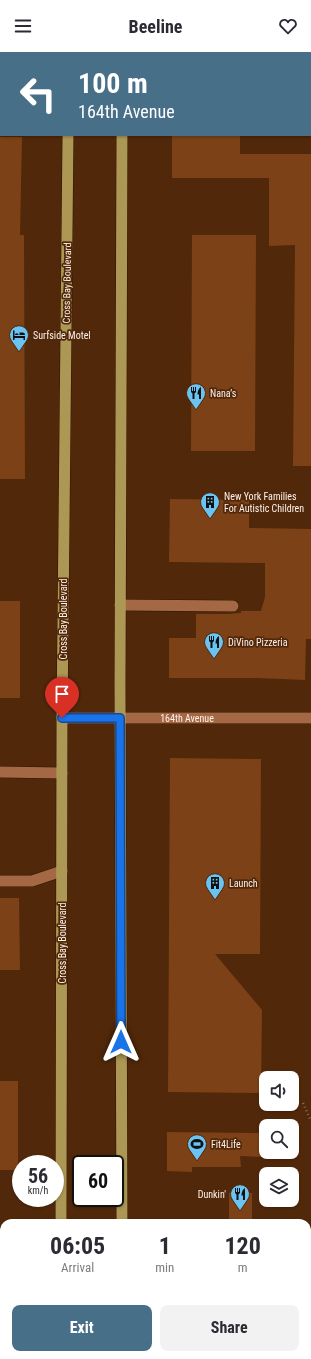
<!DOCTYPE html>
<meta charset="utf-8">
<style>
:root{--surface:#fff;--page:#f2f2f3;--text:#2b2b33;--muted:#7c7c81;--accent:#476f88}
body{margin:0;font-family:"Roboto Condensed",sans-serif;background:var(--page);color:var(--text);height:100vh;display:flex;flex-direction:column;font-size:15px;white-space:nowrap}
*{box-sizing:border-box;margin:0}
p{font-size:13px;color:var(--muted)}
.icon{flex:none;width:22px;height:22px;fill:none;stroke:currentColor;stroke-width:2;stroke-linecap:round;stroke-linejoin:round}
.map{position:relative;flex:1;overflow:hidden}
.panel{position:absolute;left:0px;top:1167px;width:311px;height:140px;display:flex;flex-direction:column;background:var(--surface);border-radius:12px 12px 0 0;box-shadow:0 1px 3px #0004}
.panel>*{flex:none}
.banner{position:absolute;left:0px;top:0px;width:311px;height:84px;box-shadow:0 1px 3px #0004;background:#476f88;color:#fff;overflow:hidden}
.buttons{position:absolute;left:259px;top:1019px;display:grid;gap:8px}
.buttons a{display:grid;place-items:center;width:40px;height:40px;border-radius:8px;background:var(--surface);box-shadow:0 1px 3px #0004;font-size:20px}
.speed{position:absolute;left:12px;top:1103px;display:flex;gap:8px;font-size:20px;font-weight:700;text-align:center}
.speed>*{display:grid;place-content:center;width:52px;height:52px;border-radius:50%;background:var(--surface);box-shadow:0 1px 3px #0004;line-height:1}
.speed small{font-size:10px;font-weight:400}
.speed .limit{border:2px solid #111;border-radius:6px;background:#fff;color:#111}
.pin{position:absolute;display:grid;place-items:center;width:34px;height:34px;color:#fff;margin:-41px -17px;border-radius:50% 50% 50% 0;rotate:-45deg;box-shadow:0 0 4px #0007}
.pin .icon{rotate:45deg}
.me{position:absolute;width:44px;margin:-22px;rotate:0deg;stroke-linejoin:round;filter:drop-shadow(0 0 3px #0008)}
.turn{display:flex;align-items:center;gap:14px;height:84px;padding:0 12px;font-size:18px}
.turn .icon{width:52px;height:52px;stroke-width:2.5}
.turn b{display:block;font-size:28px;line-height:34px}
.eta{display:flex;justify-content:space-evenly;align-items:center;height:68px;text-align:center}
.eta b{font-size:24px;font-weight:700;line-height:28px}
.cta{display:flex;gap:8px;margin-top:auto;padding:8px 12px}
.cta a{flex:1;height:46px;border-radius:8px;background:var(--accent);color:#fff;font-size:16px;font-weight:700;line-height:46px;text-align:center}
.cta a+a{background:var(--page);color:var(--text)}
header{display:flex;justify-content:space-between;align-items:center;height:52px;padding:0 12px;background:var(--surface);font-size:18px;font-weight:700}
.map>svg:first-child{display:block}
.green{fill:#7f3057}
.building{fill:#7c4116}
.lines{fill:none;stroke-linecap:round;stroke-linejoin:round}
.service-casing{stroke:#2f1301;stroke-width:12}
.minor-casing{stroke:#2f1301;stroke-width:12}
.primary-casing{stroke:#2f1301;stroke-width:12}
.path{stroke:#8d6e58;stroke-width:2.5;stroke-dasharray:1 3;stroke-linecap:butt}
.service{stroke:#a46944;stroke-width:11}
.minor{stroke:#a46944;stroke-width:11}
.primary{stroke:#ac9854;stroke-width:11}
.route-casing{stroke:#114b97;stroke-width:10}
.route{stroke:#1a73e8;stroke-width:7}
.labels{text-anchor:middle;dominant-baseline:central;stroke-width:3.5;stroke-linejoin:round;paint-order:stroke}
.street-label{font-size:10px;fill:#fef1e9;stroke:#51280a}
.poi-label{font-size:10px;fill:#fef1e9;stroke:#51280a;text-anchor:start}
</style>
<header><svg class="icon" aria-label="menu" viewBox="0 0 24 24"><path d="M4 6h16M4 12h16M4 18h16"/></svg>Beeline<svg class="icon" aria-label="heart" viewBox="0 0 24 24"><path d="M12 20l-8-8c-3-5 5-10 8-4 3-6 11-1 8 4z"/></svg></header>
<div class="map">
<svg width="311" height="1307" viewBox="0 0 311 1307">
<rect width="100%" height="100%" fill="#51280a"/>
<!-- green -->
<path class="green" d="M0,0H311V18L310,1H1L0,27Z"/>
<!-- building -->
<path class="building" d="M172,83H240V102H311V414H293L295,193L269,194V126H172Z
M0,85H22L20,183H24L25,427H0Z
M192,183H256L255,399H191Z
M170,447L249,448V476L311,477V587H306L305,628L258,626H169V586H196V562H228L241,561V559H261L265,545V511L169,510Z
M0,549H20V646H0Z
M170,706L261,707L260,902H215L262,958L261,1041L168,1040Z
M0,846H19L20,918H0Z
M0,1029H18V1118H0Z
M167,1080L261,1081V1105L240,1104L241,1115H192V1120L167,1119Z
M229,1141H252V1171H229Z"/>
<g class="lines">
<defs>
<path id="service" d="M120,553L233,554
M0,720L62,721
M0,829H32L62,819"/>
<g id="minor">
<path d="M0,35L1,36"/>
<path d="M310,51H311"/>
<path id="s1" d="M62,666H311"/>
<path d="M307,1301L311,1302"/>
</g>
<path id="primary" d="M70,1V0
M122,1V0
M61,1171L62,666L68,83
M122,1171L120,634L122,83
M61,1307V1303
M122,1307V1303"/>
</defs>
<!-- service casing -->
<use href="#service" class="service-casing"/>
<!-- minor casing -->
<use href="#minor" class="minor-casing"/>
<!-- primary casing -->
<use href="#primary" class="primary-casing"/>
<!-- path -->
<path class="path" d="M303,1051L311,1069"/>
<!-- service -->
<use href="#service" class="service"/>
<!-- minor -->
<use href="#minor" class="minor"/>
<!-- primary -->
<use href="#primary" class="primary"/>
</g>
<g class="lines">
<defs>
<path id="route" d="M62,666H120L121,990"/>
</defs>
<!-- route casing -->
<use href="#route" class="route-casing"/>
<!-- route -->
<use href="#route" class="route"/>
</g>
<!-- icons -->
<defs>
<symbol id="hotel-pin" viewBox="-11 -11 22 30"><path d="M0 17L-7.5 6A9.5 9.5 0 1 1 7.5 6Z" fill="#6ac3f1" stroke="#51280a"/><path d="M-6-4.5h1.5V1H6V5H4.5V3h-9V5H-6ZM-4 0a1.8 1.8 0 1 1 3.6 0ZM.5 0V-2.5h3Q6-2.5 6 0Z" fill="#111"/></symbol>
<symbol id="restaurant-pin" viewBox="-11 -11 22 30"><path d="M0 17L-7.5 6A9.5 9.5 0 1 1 7.5 6Z" fill="#6ac3f1" stroke="#51280a"/><path d="M-5-6h1v4h1v-4h1v4h1v-4h1v5L-1.5 .5V6h-2V.5L-5-1ZM5-6V6H3V1.5H1.5Q1.5-4 5-6Z" fill="#111"/></symbol>
<symbol id="building-pin" viewBox="-11 -11 22 30"><path d="M0 17L-7.5 6A9.5 9.5 0 1 1 7.5 6Z" fill="#6ac3f1" stroke="#51280a"/><path d="M-4-6H4V6H1V3H-1V6H-4ZM-2.5-4.3h1.7v1.8h-1.7ZM.8-4.3h1.7v1.8H.8ZM-2.5-1h1.7V.8h-1.7ZM.8-1h1.7V.8H.8Z" fill="#111"/></symbol>
<symbol id="stadium-pin" viewBox="-11 -11 22 30"><path d="M0 17L-7.5 6A9.5 9.5 0 1 1 7.5 6Z" fill="#6ac3f1" stroke="#51280a"/><path d="M0-5a6.5 5 0 1 0 0 10a6.5 5 0 1 0 0-10ZM-3.5-1.8h7v3.6h-7Z" fill="#111"/></symbol>
</defs>
<g fill-rule="evenodd">
<use href="#hotel-pin" x="8" y="272" width="22" height="30"/>
<use href="#restaurant-pin" x="185" y="330" width="22" height="30"/>
<use href="#building-pin" x="199" y="439" width="22" height="30"/>
<use href="#restaurant-pin" x="203" y="579" width="22" height="30"/>
<use href="#building-pin" x="204" y="820" width="22" height="30"/>
<use href="#stadium-pin" x="186" y="1081" width="22" height="30"/>
<use href="#restaurant-pin" x="229" y="1131" width="22" height="30"/>
</g>
<g class="labels">
<!-- street labels -->
<g class="street-label">
<text transform="translate(67 231) rotate(-89)">Cross Bay Boulevard</text>
<text transform="translate(63 567) rotate(-90)">Cross Bay Boulevard</text>
<text stroke="none"><textPath href="#s1" startOffset="125">164th Avenue</textPath></text>
<text transform="translate(62 891) rotate(-90)">Cross Bay Boulevard</text>
</g>
<!-- poi labels -->
<g class="poi-label">
<text x="33" y="283">Surfside Motel</text>
<text x="210" y="341">Nana’s</text>
<text x="224" y="444">New York Families<tspan x="224" dy="12">For Autistic Children</tspan></text>
<text x="228" y="590">DiVino Pizzeria</text>
<text x="229" y="831">Launch</text>
<text x="211" y="1092">Fit4Life</text>
<text x="226" y="1142" text-anchor="end">Dunkin'</text>
</g>
</g>
</svg>
<div class="buttons">
<a><svg class="icon" aria-label="sound" viewBox="0 0 24 24"><path d="M4 9h4l5-4v14l-5-4H4zM17 9q2 3 0 6"/></svg></a>
<a><svg class="icon" aria-label="search" viewBox="0 0 24 24"><circle cx="10" cy="10" r="6"/><path d="M15 15l6 6"/></svg></a>
<a><svg class="icon" aria-label="layers" viewBox="0 0 24 24"><path d="M12 4l9 5-9 5-9-5zM3 14l9 5 9-5"/></svg></a>
</div>
<div class="speed"><div>56<small>km/h</small></div><div class="limit">60</div></div>
<div class="pin" style="left:62px;top:666px;background:#d93025"><svg class="icon" aria-label="arrive" viewBox="0 0 24 24"><path d="M6 21V4h12l-3 4 3 4H6"/></svg></div>
<svg class="me" style="left:121px;top:990px" viewBox="-20 -20 40 40"><path d="M0-17L14 15 0 8-14 15z" fill="#1a73e8" stroke="#fff" stroke-width="4"/></svg>
<div class="banner">
<div class="turn"><svg class="icon" aria-label="left" viewBox="0 0 24 24"><path d="M17 20v-9H6M10 6l-5 5 5 5"/></svg><div><b>100 m</b>164th Avenue</div></div>
</div>
<section class="panel">
<div class="eta">
<div><b>06:05</b><p>Arrival</p></div>
<div><b>1</b><p>min</p></div>
<div><b>120</b><p>m</p></div>
</div>
<div class="cta"><a>Exit</a><a>Share</a></div>
</section>
</div>
